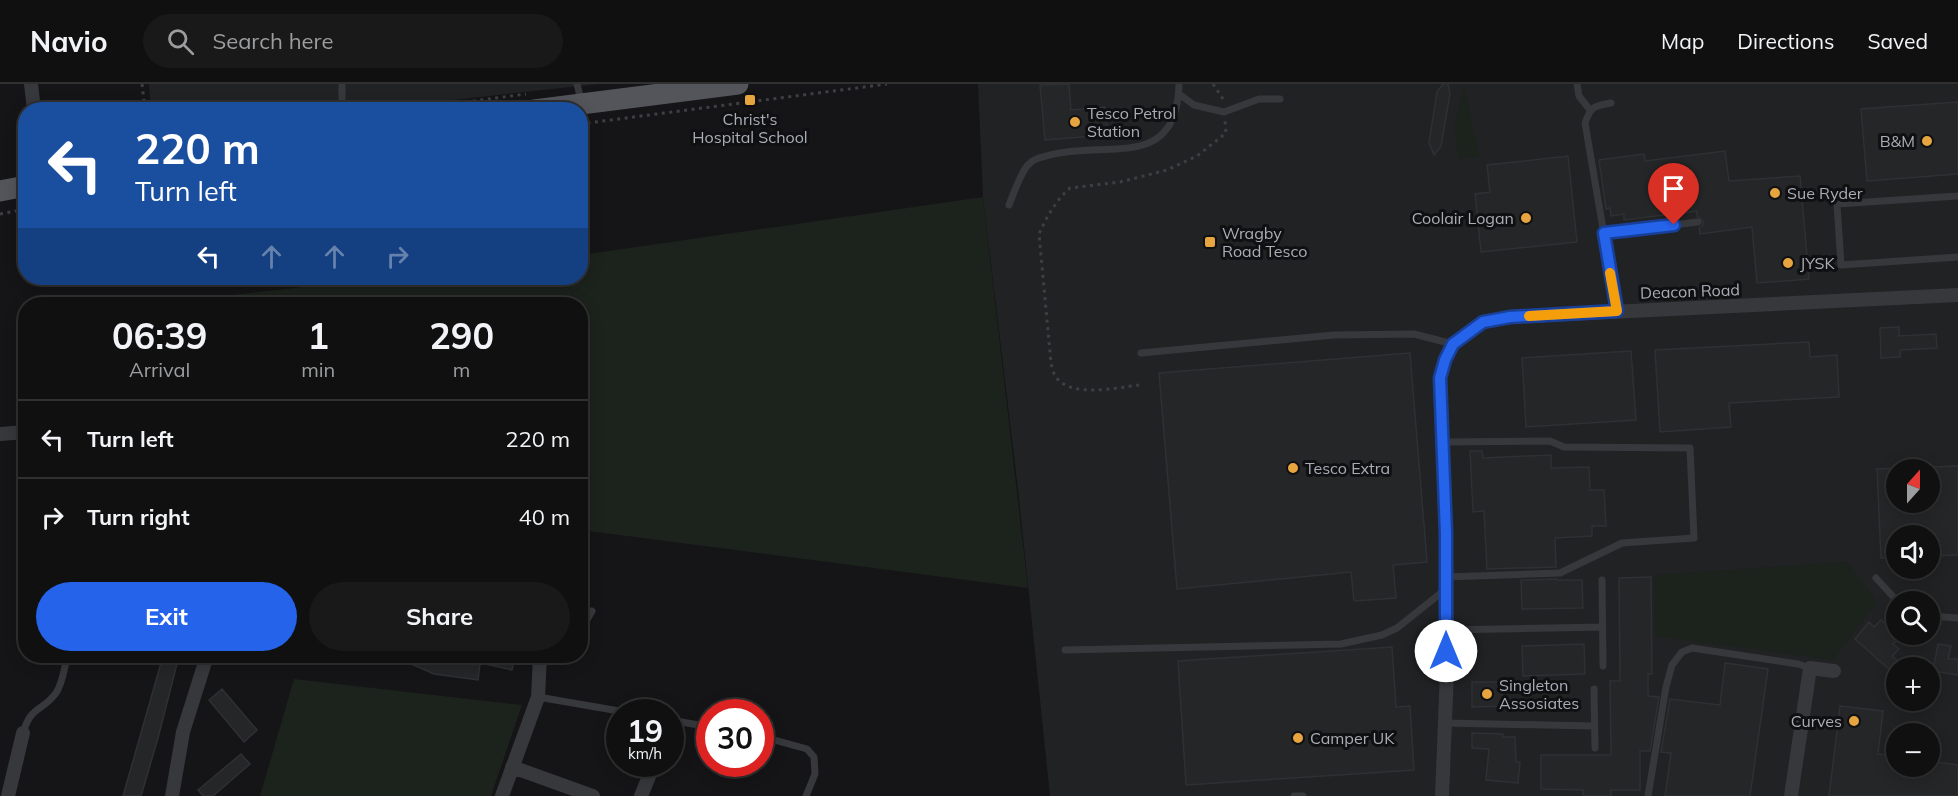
<!DOCTYPE html>
<meta charset="utf-8">
<style>
:root{--surface:#101011;--page:#19191a;--text:#f1f3f6;--muted:#9c9d9f;--line:#303031;--accent:#2563eb}
body{margin:0;font-family:Mulish,sans-serif;background:var(--page);color:var(--text);height:100vh;display:flex;flex-direction:column;font-size:22px;white-space:nowrap}
*{box-sizing:border-box;margin:0}
p{font-size:20px;color:var(--muted)}
.icon{flex:none;width:33px;height:33px;fill:none;stroke:currentColor;stroke-width:2;stroke-linecap:round;stroke-linejoin:round}
.map{position:relative;flex:1;overflow:hidden}
.details{position:absolute;left:18px;top:213px;width:570px;height:366px;display:flex;flex-direction:column;background:var(--surface);border-radius:24px;box-shadow:0 3px 15px #0003,0 0 0 2px var(--line)}
.details>*{flex:none}
.banner{position:absolute;left:18px;top:18px;width:570px;height:183px;border-radius:24px;box-shadow:0 3px 15px #0003,0 0 0 2px var(--line);background:#1a4fa0;color:#fff;overflow:hidden}
.needle{width:39px;rotate:21deg}
.buttons{position:absolute;left:1886px;top:375px;display:grid;gap:12px}
.buttons a{display:grid;place-items:center;width:54px;height:54px;border-radius:50%;background:var(--surface);box-shadow:0 3px 15px #0003,0 0 0 2px var(--line);font-size:30px}
.speed{position:absolute;left:606px;top:615px;display:flex;gap:12px;font-size:30px;font-weight:700;text-align:center}
.speed>*{display:grid;place-content:center;width:78px;height:78px;border-radius:50%;background:var(--surface);box-shadow:0 3px 15px #0003,0 0 0 2px var(--line);line-height:1}
.speed small{font-size:15px;font-weight:400}
.speed .limit{border:9px solid #d22;background:#fff;color:#111}
.pin{position:absolute;display:grid;place-items:center;width:51px;height:51px;color:#fff;margin:-62px -26px;border-radius:50% 50% 50% 0;rotate:-45deg;box-shadow:0 0 6px #0007}
.pin .icon{rotate:45deg}
.me{position:absolute;width:66px;margin:-33px;rotate:0deg;stroke-linejoin:round;filter:drop-shadow(0 0 4px #0008)}
.turn{display:flex;align-items:center;gap:21px;height:126px;padding:0 18px;font-size:27px}
.turn .icon{width:78px;height:78px;stroke-width:2.5}
.turn b{display:block;font-size:42px;line-height:51px}
.lanes{display:flex;align-items:center;height:57px;padding:0 18px;background:#0003;justify-content:center;gap:30px;direction:ltr}
.lanes .off{opacity:.35}
.eta{display:flex;justify-content:space-evenly;align-items:center;height:102px;text-align:center}
.eta b{font-size:36px;font-weight:700;line-height:42px}
.action{display:flex;gap:12px;margin-top:auto;padding:12px 18px}
.action a{flex:1;height:69px;border-radius:36px;background:var(--accent);color:#fff;font-size:24px;font-weight:700;line-height:69px;text-align:center}
.action a+a{background:var(--page);color:var(--text)}
ul{padding:0;list-style:none}
li{display:flex;align-items:center;gap:18px;height:78px;padding:0 18px;border-top:2px solid var(--line)}
li div{flex:1}
li b{display:block;font-size:22px}
li em{font-style:normal}
header{display:flex;align-items:center;gap:36px;box-sizing:border-box;height:84px;padding:0 30px;background:var(--surface);border-bottom:2px solid var(--line)}
header strong{font-size:28px}
nav{display:flex;gap:33px;margin-inline-start:auto;font-size:21px}
.search{width:420px;height:54px;background:var(--page);display:flex;align-items:center;gap:15px;box-sizing:border-box;padding:0 21px;border-radius:33px;color:var(--muted);font-size:22px}
.map>svg:first-child{display:block}
.built{fill:#212224;fill-rule:evenodd}
.green{fill:#1c221c}
.building{fill:#252628;stroke:#2f3033;stroke-width:1.5}
.lines{fill:none;stroke-linecap:round;stroke-linejoin:round}
.path{stroke:#3d3f43;stroke-width:3;stroke-dasharray:3 4.5;stroke-linecap:butt}
.lane{stroke:#37383c;stroke-width:7}
.street{stroke:#37383c;stroke-width:14}
.primary{stroke:#53555b;stroke-width:21}
.route-casing{stroke:#184099;stroke-width:15}
.route{stroke:#2563eb;stroke-width:10}
.slow{stroke:#f59e0b;stroke-width:10}
.poi-dot{fill:#e6a53e;stroke:#101012;stroke-width:2}
.labels{text-anchor:middle;dominant-baseline:central;stroke-width:6;stroke-linejoin:round;paint-order:stroke}
.poi-label{font-size:16px;fill:#a8adb6;stroke:#101012;text-anchor:start}
.street-label{font-size:16px;fill:#a8adb6;stroke:#101012}
</style>
<header>
<strong>Navio</strong>
<div class="search"><svg class="icon" aria-label="search" viewBox="0 0 24 24"><circle cx="10" cy="10" r="6"/><path d="M15 15l6 6"/></svg>Search here</div>
<nav><a>Map</a><a>Directions</a><a>Saved</a></nav>
</header>
<div class="map">
<svg width="1958" height="712" viewBox="0 0 1958 712">
<rect width="100%" height="100%" fill="#151517"/>
<!-- built -->
<path class="built" d="M149,0H598L370,25L151,26Z
M978,0H1958V712H1050L1018,405L983,113ZM1896,386H1929V418H1896ZM1896,452H1929V484H1896ZM1896,518H1929V550H1896ZM1896,584H1929V616H1896ZM1896,650H1929V682H1896Z"/>
<!-- green -->
<path class="green" d="M1464,2L1479,72L1459,75L1454,44Z
M983,113L1028,504L581,446L580,220H205L206,214L382,194H580L581,171Z
M1847,478L1877,518L1833,576L1656,552L1654,491Z
M294,595L522,621L491,712H260Z"/>
<!-- building -->
<path class="building" d="M1069,0L1071,26L1105,23L1108,51L1045,56L1040,1Z
M1443,0H1448L1450,10L1441,62L1434,71L1429,59L1437,8Z
M1958,18V90L1867,97L1861,25Z
M1725,67L1729,97L1800,92L1809,195L1757,199L1752,143L1700,150L1699,144L1703,141V137L1697,132V127L1624,136V130L1611,132L1610,124L1606,125L1599,76L1644,70L1645,77Z
M1568,72L1577,158L1481,168L1475,110L1490,108L1487,81Z
M1899,243V252L1936,250L1937,264L1900,266V273L1881,274L1880,244Z
M1809,258L1810,273L1837,271L1839,313L1729,319L1731,343L1660,348L1655,266Z
M1631,267L1636,336L1526,343L1522,274Z
M1410,269L1427,478L1393,481L1396,514L1354,517L1351,488L1177,505L1159,289Z
M1470,367H1482L1483,374L1551,371V384L1589,383L1590,406H1604L1606,442H1592V452L1555,454L1556,483L1487,485L1484,427L1473,428Z
M1958,382V471L1929,472V452H1896V474H1881L1877,385L1896,384V418H1929V383Z
M1651,493L1652,590H1648V612L1659,613L1650,667H1640V706H1611V712H1583V706L1541,705V671H1611L1610,597H1620L1619,494Z
M1557,495V496H1582L1583,524L1522,525L1521,496Z
M1881,536L1900,552L1893,560L1899,565L1892,572L1900,579L1892,588L1855,555L1869,538L1874,543Z
M1584,560L1585,590L1523,592L1522,562Z
M1938,560L1951,562L1948,575H1958V591L1933,587Z
M1392,563L1396,623L1410,622L1414,686L1186,701L1178,577Z
M163,572H179L158,654L141,712H123Z
M393,572H433L439,574L480,580L478,596L434,590Z
M472,572H515L512,586L472,577Z
M1725,579L1768,585L1750,712H1665L1671,669L1661,668L1670,615L1720,621Z
M1472,598H1502V622L1472,623Z
M222,605L257,646L244,658L209,616Z
M1840,622L1883,627L1878,670L1896,672V682H1929V677L1958,681V712H1829Z
M1472,649L1503,650V653H1515L1516,678H1520L1518,699L1486,696L1489,665L1472,664Z
M241,670L250,680L213,712H203L198,706Z"/>
<g class="lines">
<!-- path -->
<path class="path" d="M142,0L145,26
M1213,0L1223,15V19
M406,26L526,10
M580,40L887,0
M0,130L26,125
M1139,301C1117,304 1070,314 1056,293C1053,289 1052,283 1051,279L1039,150C1046,134 1056,116 1070,104L1120,98L1167,86L1197,72L1226,49L1225,37"/>
<!-- lane -->
<path class="lane" d="M342,0V26
M577,0L581,16
M1577,0L1579,12L1590,26
M1179,10L1194,21L1224,28L1259,15H1280
M1611,19C1594,22 1591,22 1585,39L1617,227
M1958,112L1837,120L1841,181L1958,173
M1009,121C1013,111 1021,87 1029,80C1034,74 1043,73 1050,71C1107,56 1177,88 1179,0
M1604,149L1698,138
M1141,269L1334,251L1414,250L1453,260
M1442,358L1550,357L1564,363L1690,364L1694,454L1622,459L1560,489L1446,493
M1876,494L1898,518
M1602,496L1603,582
M1929,532L1958,534
M1446,546L1603,543
M580,548L592,527
M1065,566L1341,560L1382,551L1397,544L1446,505
M1594,605L1595,664
M538,613L625,628
M670,636L710,643
M1445,639L1594,642
M23,649C31,621 42,628 56,609C63,599 64,583 68,572
M760,652L807,665L814,673L815,690L806,712
M1294,712H1303
M1648,712L1666,603L1672,581L1682,568L1692,564L1798,580L1810,584"/>
<!-- street -->
<path class="street" d="M31,0L34,26
M0,350L26,348
M512,683L593,712
M8,712L23,649
M172,712L183,648L207,572
M502,712L538,613L540,572
M641,712L654,680
M1442,712L1447,587L1446,449L1440,294L1445,276L1453,260L1483,238L1510,233L1958,211
M1791,712L1810,584L1834,587"/>
<!-- primary -->
<path class="primary" d="M534,26L738,0
M0,107L26,102"/>
</g>
<g class="lines">
<defs>
<path id="route" d="M1446,567V449L1440,294L1445,276L1453,260L1483,238L1510,233L1617,227L1604,149L1674,141"/>
</defs>
<!-- route casing -->
<use href="#route" class="route-casing"/>
<!-- route -->
<use href="#route" class="route"/>
<!-- slow -->
<path class="slow" d="M1529,232L1617,227L1610,189"/>
</g>
<!-- markers -->
<g class="poi-dot">
<rect x="744" y="10" width="12" height="12" rx="3"/>
<circle cx="1075" cy="38" r="6"/>
<circle cx="1927" cy="57" r="6"/>
<circle cx="1775" cy="109" r="6"/>
<circle cx="1526" cy="134" r="6"/>
<rect x="1204" y="152" width="12" height="12" rx="3"/>
<circle cx="1788" cy="179" r="6"/>
<circle cx="1293" cy="384" r="6"/>
<circle cx="1487" cy="610" r="6"/>
<circle cx="1854" cy="637" r="6"/>
<circle cx="1298" cy="654" r="6"/>
</g>
<g class="labels">
<!-- poi labels -->
<g class="poi-label">
<text x="1087" y="29">Tesco Petrol<tspan x="1087" dy="18">Station</tspan></text>
<text x="750" y="35" text-anchor="middle">Christ's<tspan x="750" dy="18">Hospital School</tspan></text>
<text x="1915" y="57" text-anchor="end">B&amp;M</text>
<text x="1787" y="109">Sue Ryder</text>
<text x="1514" y="134" text-anchor="end">Coolair Logan</text>
<text x="1222" y="149">Wragby<tspan x="1222" dy="18">Road Tesco</tspan></text>
<text x="1800" y="179">JYSK</text>
<text x="1305" y="384">Tesco Extra</text>
<text x="1499" y="601">Singleton<tspan x="1499" dy="18">Assosiates</tspan></text>
<text x="1842" y="637" text-anchor="end">Curves</text>
<text x="1310" y="654">Camper UK</text>
</g>
<!-- street labels -->
<g class="street-label">
<text transform="translate(1690 207) rotate(-2)">Deacon Road</text>
</g>
</g>
</svg>
<div class="buttons">
<a><svg class="needle" viewBox="-14 -14 28 28"><path d="M0-13l5 13h-10z" fill="#e53935"/><path d="M0 13l5-13h-10z" fill="#9c9d9f"/></svg></a>
<a><svg class="icon" aria-label="sound" viewBox="0 0 24 24"><path d="M4 9h4l5-4v14l-5-4H4zM17 9q2 3 0 6"/></svg></a>
<a><svg class="icon" aria-label="search" viewBox="0 0 24 24"><circle cx="10" cy="10" r="6"/><path d="M15 15l6 6"/></svg></a>
<a>+</a>
<a>−</a>
</div>
<div class="speed"><div>19<small>km/h</small></div><div class="limit">30</div></div>
<div class="pin" style="left:1674px;top:141px;background:#d93025"><svg class="icon" aria-label="arrive" viewBox="0 0 24 24"><path d="M6 21V4h12l-3 4 3 4H6"/></svg></div>
<svg class="me" style="left:1446px;top:567px" viewBox="-20 -20 40 40"><circle r="19" fill="#fff"/><path d="M0-13L10 11 0 6-10 11z" fill="#2563eb"/></svg>
<div class="banner">
<div class="turn"><svg class="icon" aria-label="left" viewBox="0 0 24 24"><path d="M17 20v-9H6M10 6l-5 5 5 5"/></svg><div><b>220 m</b>Turn left</div></div>
<div class="lanes"><svg class="icon" aria-label="left" viewBox="0 0 24 24"><path d="M17 20v-9H6M10 6l-5 5 5 5"/></svg><svg class="icon off" aria-label="ahead" viewBox="0 0 24 24"><path d="M12 20V5M6 11l6-6 6 6"/></svg><svg class="icon off" aria-label="ahead" viewBox="0 0 24 24"><path d="M12 20V5M6 11l6-6 6 6"/></svg><svg class="icon off" aria-label="right" viewBox="0 0 24 24"><path d="M7 20v-9h11M14 6l5 5-5 5"/></svg></div>
</div>
<section class="details">
<div class="eta">
<div><b>06:39</b><p>Arrival</p></div>
<div><b>1</b><p>min</p></div>
<div><b>290</b><p>m</p></div>
</div>
<ul>
<li><svg class="icon" aria-label="left" viewBox="0 0 24 24"><path d="M17 20v-9H6M10 6l-5 5 5 5"/></svg><div><b>Turn left</b></div><em>220 m</em></li>
<li><svg class="icon" aria-label="right" viewBox="0 0 24 24"><path d="M7 20v-9h11M14 6l5 5-5 5"/></svg><div><b>Turn right</b></div><em>40 m</em></li>
</ul>
<div class="action"><a>Exit</a><a>Share</a></div>
</section>
</div>
